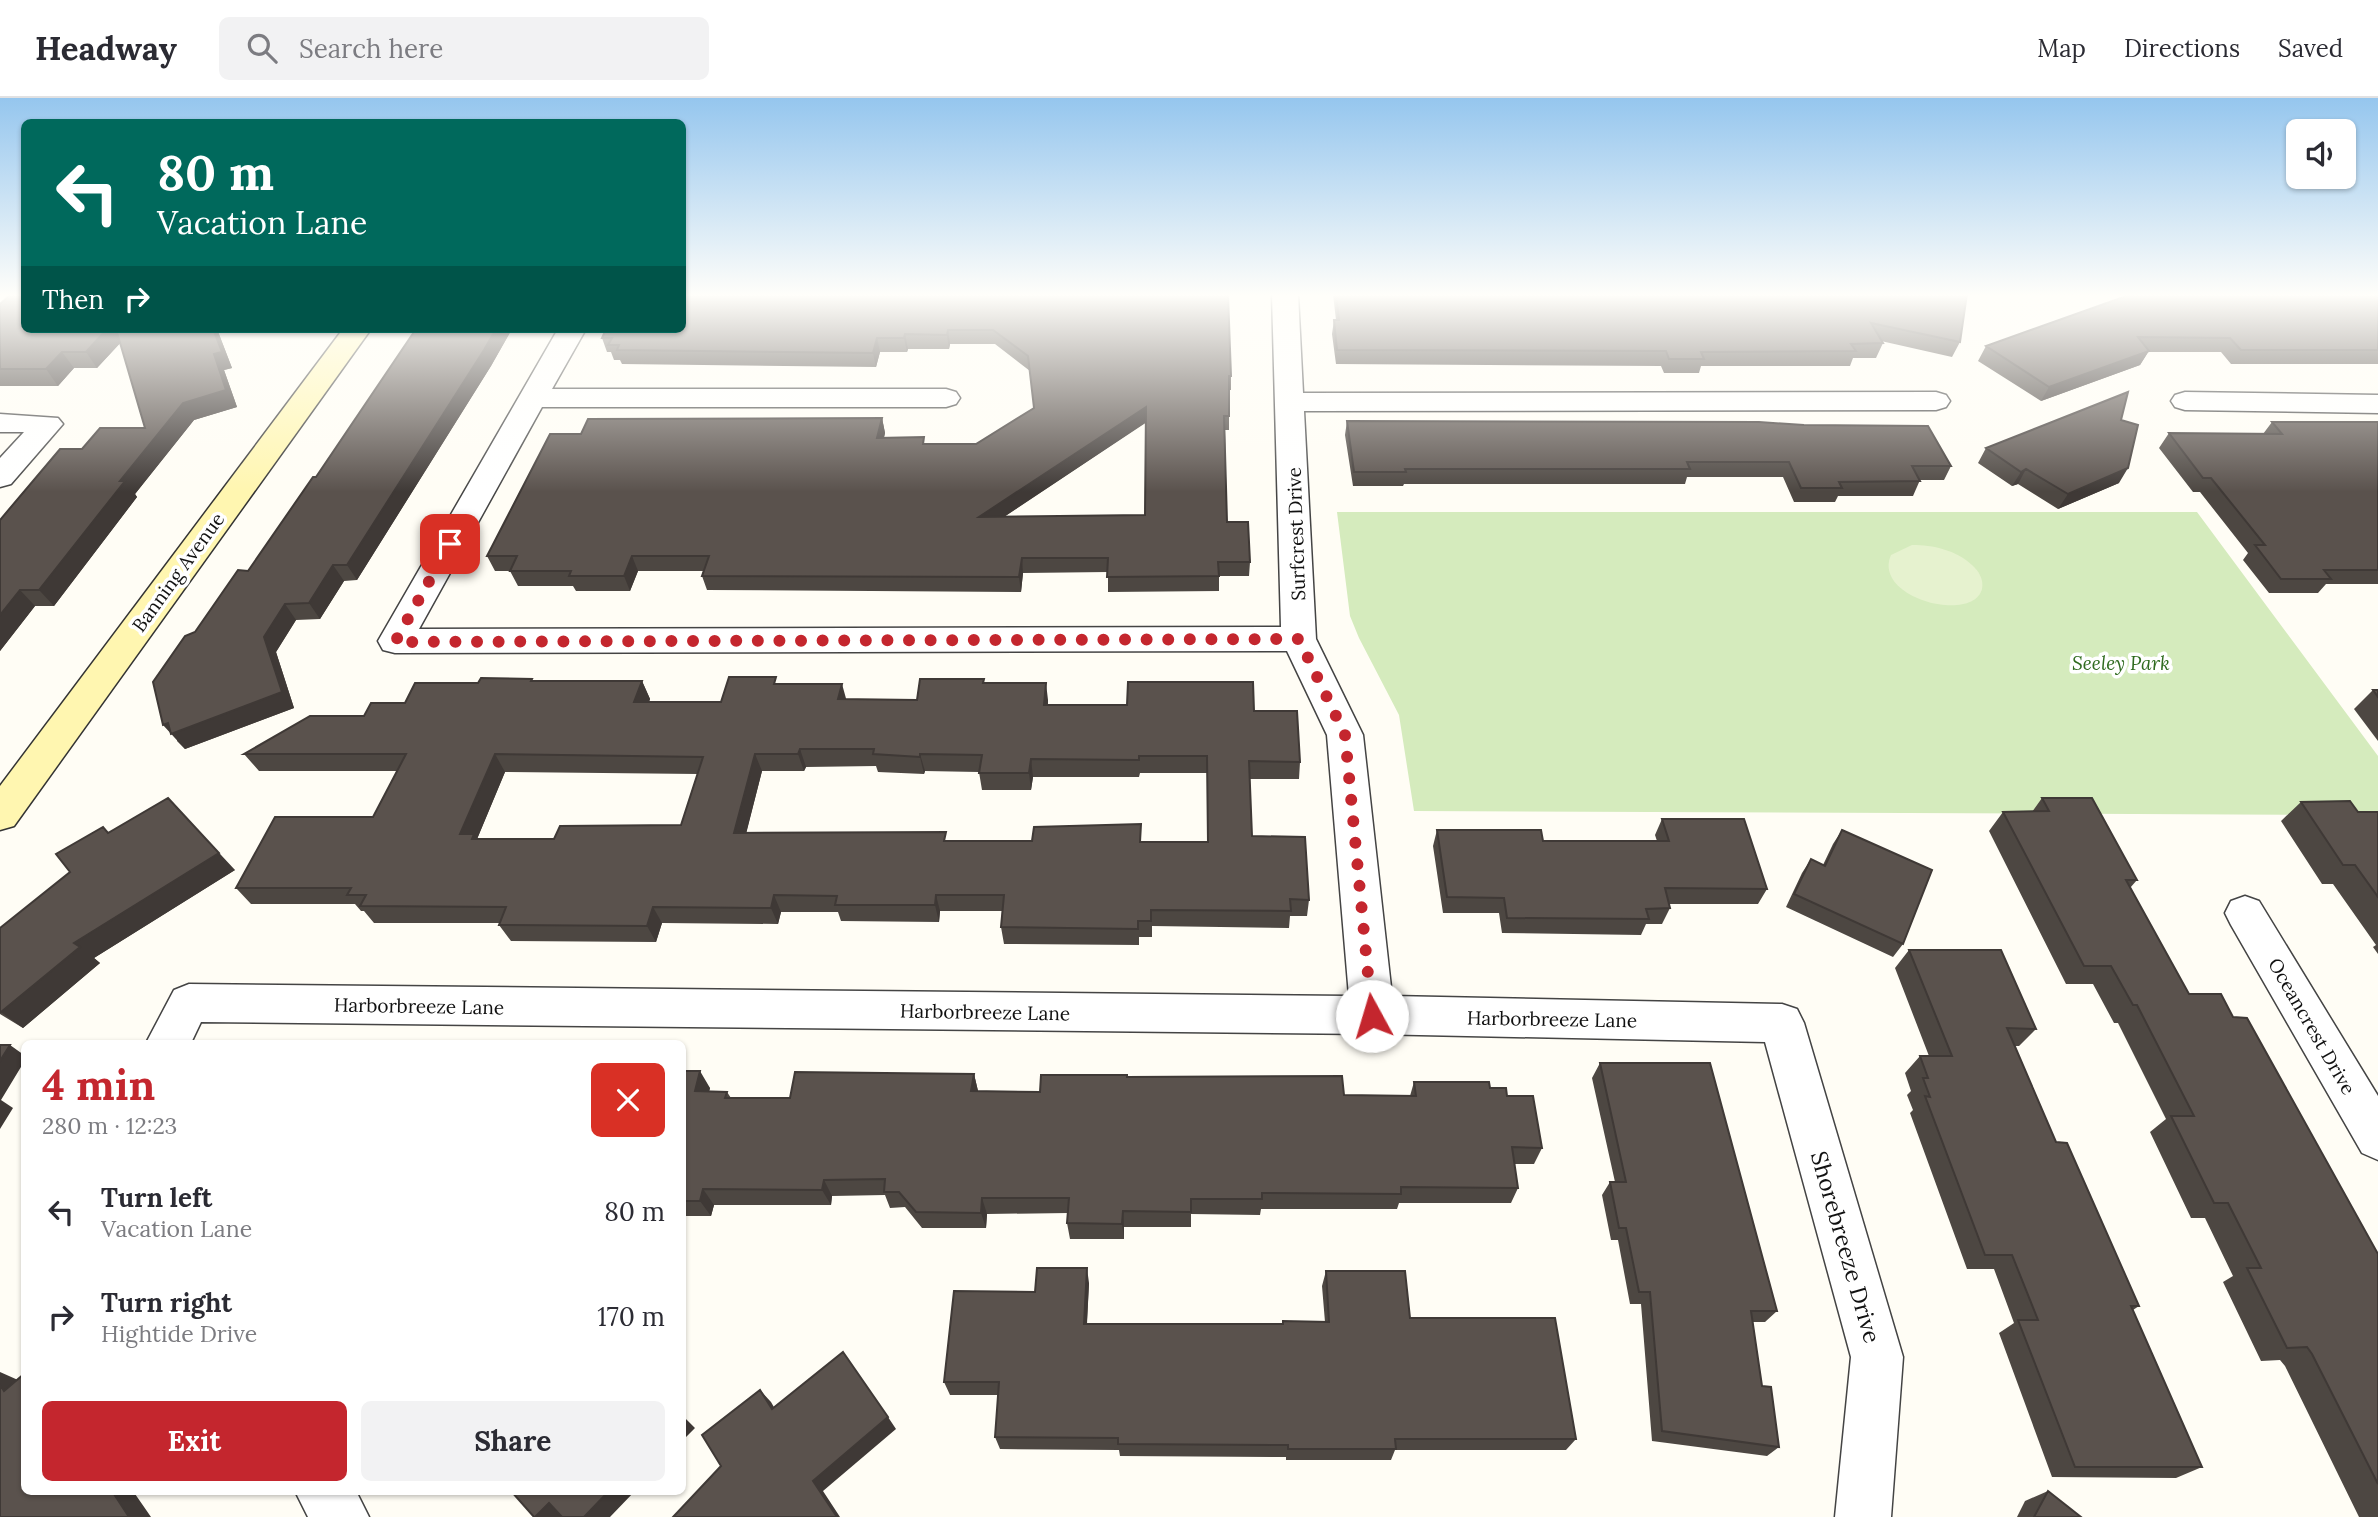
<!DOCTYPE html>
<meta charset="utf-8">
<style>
:root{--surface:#fff;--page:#f2f2f3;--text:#2b2b33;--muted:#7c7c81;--line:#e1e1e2;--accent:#c4262e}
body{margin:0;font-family:Lora,serif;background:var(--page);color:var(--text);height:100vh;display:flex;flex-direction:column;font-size:26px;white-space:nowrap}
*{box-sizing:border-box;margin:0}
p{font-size:23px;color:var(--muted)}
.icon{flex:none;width:38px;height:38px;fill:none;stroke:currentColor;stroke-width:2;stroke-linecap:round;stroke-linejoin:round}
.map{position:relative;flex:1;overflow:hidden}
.side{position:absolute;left:21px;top:942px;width:665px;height:455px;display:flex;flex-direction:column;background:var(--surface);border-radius:10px;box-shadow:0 2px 5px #0004}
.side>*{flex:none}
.top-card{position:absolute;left:21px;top:21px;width:665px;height:214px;border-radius:10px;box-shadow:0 2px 5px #0004;background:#00695c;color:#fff;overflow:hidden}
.tools{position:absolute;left:2286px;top:21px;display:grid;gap:14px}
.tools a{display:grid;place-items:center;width:70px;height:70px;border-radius:10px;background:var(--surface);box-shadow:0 2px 5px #0004;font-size:35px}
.pin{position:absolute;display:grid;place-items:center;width:60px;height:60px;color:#fff;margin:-30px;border-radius:14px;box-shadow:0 4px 10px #0006}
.me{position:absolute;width:77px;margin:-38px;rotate:354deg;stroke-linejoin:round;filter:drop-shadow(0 0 5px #0008)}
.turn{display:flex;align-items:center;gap:24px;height:147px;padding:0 21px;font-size:32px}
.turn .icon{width:91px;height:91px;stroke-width:2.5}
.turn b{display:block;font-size:49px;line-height:60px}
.then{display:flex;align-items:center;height:66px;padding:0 21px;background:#0003;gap:14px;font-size:26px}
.round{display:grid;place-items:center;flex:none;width:74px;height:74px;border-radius:10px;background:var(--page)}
.head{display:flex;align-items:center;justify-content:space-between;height:119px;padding:0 21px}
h1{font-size:42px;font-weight:700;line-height:52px;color:var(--accent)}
.action{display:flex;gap:14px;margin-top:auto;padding:14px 21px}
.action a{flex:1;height:80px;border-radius:10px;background:var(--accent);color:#fff;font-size:28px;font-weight:700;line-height:80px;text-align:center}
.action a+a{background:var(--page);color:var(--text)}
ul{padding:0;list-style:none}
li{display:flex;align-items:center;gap:21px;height:105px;padding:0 21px}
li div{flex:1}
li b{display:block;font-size:26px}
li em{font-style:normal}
header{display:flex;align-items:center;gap:42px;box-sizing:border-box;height:98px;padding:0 35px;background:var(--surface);border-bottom:2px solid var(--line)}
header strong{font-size:33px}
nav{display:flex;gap:38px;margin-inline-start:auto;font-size:24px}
.search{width:490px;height:63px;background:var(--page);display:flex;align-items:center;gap:18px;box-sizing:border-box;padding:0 24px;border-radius:10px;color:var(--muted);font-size:26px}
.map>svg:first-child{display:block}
.green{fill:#d5ebbd}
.pitch{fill:#e6f2cf}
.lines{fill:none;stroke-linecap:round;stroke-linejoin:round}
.street-casing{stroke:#444;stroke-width:3}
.secondary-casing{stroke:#333;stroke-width:3}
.street{fill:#fff;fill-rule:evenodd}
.secondary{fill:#fff6b0;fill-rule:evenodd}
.wall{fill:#4d4742;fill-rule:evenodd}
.shaded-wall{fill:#3f3936}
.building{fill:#5a524d;stroke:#3f3936;stroke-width:2;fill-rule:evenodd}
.route{stroke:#c4262e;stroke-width:12;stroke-dasharray:0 21.6}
.labels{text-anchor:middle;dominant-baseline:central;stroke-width:7;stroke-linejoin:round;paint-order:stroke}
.street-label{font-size:19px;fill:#111;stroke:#fff}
.park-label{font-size:19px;font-style:italic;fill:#2f6b1f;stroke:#fff}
.near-street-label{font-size:23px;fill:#111;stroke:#fff}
</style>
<header>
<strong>Headway</strong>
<div class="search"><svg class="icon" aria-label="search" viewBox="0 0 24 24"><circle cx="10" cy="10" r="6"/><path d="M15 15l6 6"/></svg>Search here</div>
<nav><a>Map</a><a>Directions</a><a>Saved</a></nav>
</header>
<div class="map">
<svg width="2378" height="1419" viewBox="0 0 2378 1419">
<rect width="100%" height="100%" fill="#fffdf5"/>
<!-- green -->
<path class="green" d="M1337,414H2197L2378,658V717L1414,713L1399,617L1359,540L1350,518Z"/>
<!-- pitch -->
<path class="pitch" d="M1912,447C1933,447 1956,452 1972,467C1979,473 1984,482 1982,491C1973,526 1872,500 1891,457Z"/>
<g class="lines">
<defs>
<path id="street" d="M1272,196H1298L1303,295L1936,294L1946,297L1950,303L1946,309L1936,312L1304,313L1316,541L1363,637L1392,898L1782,906L1797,911L1804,925L1903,1259L1891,1419H1835L1851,1259L1765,944L1372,936L201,924L191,945H146L174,892L189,886L1349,898L1327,637L1287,553L395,555L383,552L378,543L558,231H586L552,291H946L956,294L960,300L956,306L946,309H542L419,531L1281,529Z
M2185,294L2378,297V315L2185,312L2175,309L2171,303L2175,297Z
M0,316L58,320L63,326L11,386L0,389V360L24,334H0Z
M2245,798L2259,803L2378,998V1062L2362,1055L2231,827L2225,815L2231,803Z
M295,1393H356L369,1419H308Z"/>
<path id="secondary" d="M343,231H371L14,728L0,732V688Z"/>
</defs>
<!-- street casing -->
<use href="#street" class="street-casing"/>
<!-- secondary casing -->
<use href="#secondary" class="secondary-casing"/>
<!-- street -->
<use href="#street" class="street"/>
<!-- secondary -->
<use href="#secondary" class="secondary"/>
</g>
<!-- wall -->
<path class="wall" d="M1228,196L1231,278V292H1229V332H1225L1227,424L1250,464L1249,478H1219V493L1108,494V474L1023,475L1021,494L707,492L702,478L703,473H638L630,493H576L573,488H518L510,473H495L487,458L581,336L882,320L885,335L884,340L925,346H976L1034,310L1030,273L995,246H950L949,251H908L907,254H880L876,269L622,266L620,262H614L611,254H607L602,240ZM1146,324L1145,417L1004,419L1061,381Z
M1333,196H1967L1960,244L1952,259L1881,243L1883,245L1876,260H1853L1850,268H1701L1699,275H1664L1661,268L1336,266L1332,236L1334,222H1336Z
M2378,196V266H2231L2221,254H2148L2140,267L2041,303L1978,263L1986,248Z
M0,206L217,231L232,270L224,272L237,309L194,322L135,396L137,399L54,508H35L0,553V422L82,351L145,330L120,245L97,270H74L58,288H0Z
M416,231H512L491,268L357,482L344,483L320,521L296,522L276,554L294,610L185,651L177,643L195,534L248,473L316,379Z
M2121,322L2119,385L2058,411L2018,386L2012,388L1978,365L1986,350Z
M1347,323L1951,368L1944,382H1920L1913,398H1838L1835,404H1794L1783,379H1687L1685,386H1404L1403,388H1353L1345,337Z
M2272,324H2378V486H2326L2318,495H2269L2243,462L2248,455L2200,394H2193L2159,350L2169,335L2263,336Z
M984,581V585L1048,602V607L1254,613L1300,664L1299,681H1250L1252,738L1309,802L1307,818H1290L1289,830L1152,828V839H1139V847L1004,846L1001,829L1002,813H940L939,824L841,823L838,814H781L778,826L662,825L656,844L511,843L499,827L500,825H374L364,813H361L355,806H251L236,790L373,719L397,673H259L244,656L405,605L478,585L534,583H642L650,601L649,604H721L779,586L846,601L917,602ZM876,668L878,674L924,676L925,673L979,674L982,692H1031L1033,679H1139L1140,675H1207V744L948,743L746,735L762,673H804L806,669ZM505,674L698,676L681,727L554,741H477Z
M2373,592H2378V643L2354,611Z
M2042,700L2137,782L2130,790L2189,896L2233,919L2378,1156V1419H2359L2285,1268L2280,1262L2261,1263L2223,1184L2233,1178L2205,1120H2191L2150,1034L2166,1021L2118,925H2114L2093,886H2066L1989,733L2003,714H2032Z
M2301,704L2358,714H2378V856L2373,849L2376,847L2333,786H2322L2281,723Z
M1662,721L1767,791L1758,806H1669L1670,810L1662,826H1646L1641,837L1502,835L1499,815H1443L1433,748L1437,732L1543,743H1657L1655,737Z
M1842,732L1903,846L1893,859L1786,809L1802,775L1811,761L1823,767L1833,746Z
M109,734L235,772L94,860L100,865L23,930L0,916V830L70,774Z
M1909,852L2036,931L2019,948H2014L2056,1044L2139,1208L2133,1212L2202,1369L2176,1380L2052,1379L1999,1235L2014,1225L1994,1171H1967L1910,1015L1913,1012L1907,997L1911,993L1905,975L1920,958H1929L1895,870Z
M1600,965L1777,1213L1765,1224H1753L1762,1288L1779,1349L1767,1358L1652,1343L1641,1206H1630L1618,1142H1611L1602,1097L1610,1084H1615L1592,980Z
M682,973L710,990L709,993L727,994L731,1000H790L974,976L978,993L1040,994L1128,979L1344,997L1410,998L1414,984L1490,990L1507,998L1542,1050L1534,1066H1514L1518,1090L1511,1105H1399L1397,1111H1261L1260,1117L1191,1116V1129H1124V1141H1070L1067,1125L1068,1115L987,1116L986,1130H922L905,1109L890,1110L885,1097L832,1098L831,1107H714L711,1118H682Z
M1326,1173L1410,1220L1576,1341L1566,1352H1395L1391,1362H1286V1359L1120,1358L1119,1352L1000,1351L995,1339L998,1297H950L944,1284L1035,1194L1089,1185L1087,1226H1283L1325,1224L1322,1188Z
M2048,1393L2081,1419H2017L2025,1403Z"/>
<!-- shaded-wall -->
<path class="shaded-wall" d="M107,231H119L125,240L97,270L86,254Z
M213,231H217L232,270L224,272L237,309L194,322L135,396L137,399L54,508L39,492L214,256Z
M496,231H512L491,268L357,482L347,467Z
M948,232L950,246L949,251L947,237Z
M905,236L908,251L907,254L904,240Z
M877,240L880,254L876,269L873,255Z
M2149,253L2140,267L2041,303L2049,289Z
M62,254L74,270L58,288L46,271Z
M1146,309L1147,324L981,434L979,419Z
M882,320L885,335L880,354L877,340Z
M2128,370L2119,385L2058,411L2068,396Z
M2026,371L2018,386L2012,388L2021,374Z
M632,458L638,473L630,493L624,478Z
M1022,460L1023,475L1021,494L1019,479Z
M333,467L344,483L320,521L309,505Z
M20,492L35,508L0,553V517Z
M285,506L296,522L276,554L294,610L185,651L163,627L168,625L264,539Z
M642,583L650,601L642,621L634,604Z
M1046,585L1048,602L1047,624L1044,607Z
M842,586L847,604L838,601Z
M800,651L806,669L804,673L798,656Z
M495,656L505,674L475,746L460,736Z
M755,656L762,673L742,752L734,735Z
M920,656L925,673L924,676L920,659Z
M1031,661L1033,679L1031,692L1029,675Z
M168,700L235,772L94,860L100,865L23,930L1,914L74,845Z
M774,797L781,814L778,826L771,810Z
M936,797L940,813L939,824L935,807Z
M653,809L662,825L656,844L647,828Z
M10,947L24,957V964L1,1002L13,1010L0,1031V963Z
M700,973L710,990L705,1010L695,993Z
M974,976L978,993H971Z
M824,1082L832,1098L831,1107L822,1092Z
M703,1091L714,1107L711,1118L700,1103Z
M982,1100L987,1116L986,1130L981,1115Z
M1123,1113L1124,1129V1141L1122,1126Z
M1087,1170L1089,1185L1086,1240L1084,1226Z
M0,1274L18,1282L4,1293L0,1287Z
M760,1292L771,1304L782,1323L772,1311Z
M682,1317L695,1330L682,1343Z
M888,1319L896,1331L823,1393L840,1419H837L813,1383Z
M112,1393H133L151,1419H129Z
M609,1393H635L610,1419H584Z
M549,1405L562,1419H535Z"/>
<!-- building -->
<path class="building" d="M11,196H24V231H107L86,254H62L46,271H0V206Z
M682,196H1228L1231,278H1229V318H1224L1227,424H1248L1250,464H1218L1219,478L1107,479L1108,460H1022L1019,479L702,478L709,458H632L624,478H569L571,473H510L517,458H487L550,336H581L588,321L882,320L877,340L924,339L923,346H976L1034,310L1028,258L993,232H948L947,237L905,236L904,240H877L873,255L617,252L619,247H608L612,240H602L606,231H682ZM1146,309L1145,417L979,419Z
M1336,196H1967L1960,244L1871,225L1883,245L1851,246L1856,253L1701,254L1704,261H1669L1666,253L1337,252L1334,222H1339Z
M2132,196H2378V252H2241L2230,240L2138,239L2149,253L2049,289L1986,248Z
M116,231H213L222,254L214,256L226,292L183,305L120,383H125L39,492H20L0,517V422L60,351H82L100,330H145Z
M416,231H496L484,252L347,467H333L309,505L285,506L264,539L282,594L171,636L168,625L163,627L153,584L185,538L195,534L238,472L248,473L313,379H316Z
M2128,294L2121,322L2138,327L2128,370L2068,396L2026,371L2021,374L1986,350Z
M1347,323L1759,324L1804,327L1928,328L1951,368H1912L1920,383L1839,384L1842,390H1801L1789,364H1687L1690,371H1405L1406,374H1354Z
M2272,324H2378V472H2324L2331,481H2281L2255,447H2265L2211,380H2203L2169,335L2282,336Z
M729,579H776L774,586H842L838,601L917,602L920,581H984L983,585H1046L1044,607H1127L1128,584H1253L1254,613H1297L1300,664L1249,663L1252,738L1305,739L1309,802L1290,801L1291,813L1151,812V823H1138V831L1001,829L1004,797H936L935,807H835L837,798L774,797L771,810L653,809L647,828L499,827L506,809L360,808L366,797H347L351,790H236L275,719H373L406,656H244L310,618H364L371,605H405L415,585H478L481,580L532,581L531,583H642L634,604H721ZM800,651H874L873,656L920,659V656L982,657L979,675H1029L1031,661L1139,662V658H1207L1208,744H1140L1141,726L1034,729L1032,743H944L946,734L734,735L755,656H798ZM495,656L703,659L681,727L560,728L554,741H472L474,736H460Z
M2373,592H2378V599Z
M168,700L219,755L74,845L80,849L1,914L0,913V830L70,774L56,756L103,729L108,735Z
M2042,700H2092L2137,782H2126L2189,896H2221L2233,919L2247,920L2378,1156V1386L2312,1256L2307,1249L2287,1250L2247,1170H2261L2228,1105H2214L2171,1018H2194L2137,907H2133L2111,868H2084L2003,714L2049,713Z
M2350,703L2358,714H2378V799L2355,767H2343L2301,704Z
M1662,721H1744L1767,791L1665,790L1670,810L1646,811L1649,821L1507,820L1504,800L1447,799L1437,732H1541L1543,743H1669Z
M1842,732L1932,772L1903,846L1794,796L1811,761L1825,768Z
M1909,852H2001L2036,931L2007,930L2056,1044L2067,1045L2139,1208H2131L2202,1369H2075L2018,1222H2038L2012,1157H1985L1925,998L1930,999L1923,980H1928L1920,958H1952Z
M0,947H10L0,963Z
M1600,965H1710L1777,1213H1751L1762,1288L1771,1289L1779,1349L1662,1333L1650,1194H1639L1626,1130H1619L1610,1084H1626Z
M682,973H700L695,993L727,994L725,1000H790L795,974L974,976L971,993L1040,994L1041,977H1127V979L1342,978L1344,997L1416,998L1414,984H1489L1490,990H1506L1507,998H1533L1542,1050L1512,1049L1518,1090L1401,1089V1096L1262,1095V1101H1191V1114L1123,1113L1122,1126L1067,1125L1069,1100H982L981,1115L916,1114L899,1094H884L885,1081L824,1082L822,1092L703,1091L700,1103H682Z
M1037,1170H1087L1084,1226H1283V1223L1329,1224L1326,1173H1405L1410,1220H1555L1576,1341H1395L1396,1351H1288V1347L1118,1346V1340L995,1339L999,1284H944L954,1193L1035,1194Z
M843,1254L888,1319L813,1383L837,1419H673L721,1368L702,1337L760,1292L772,1311Z
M24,1276V1393H112L129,1419H0V1287L4,1293Z
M511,1393H609L584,1419H562L549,1405L535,1419H534Z
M2048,1393L2081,1419H2034Z"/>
<!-- sky -->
<linearGradient id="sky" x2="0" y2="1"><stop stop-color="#95c6ee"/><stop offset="0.5" stop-color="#fffefa"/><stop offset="1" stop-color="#fffefa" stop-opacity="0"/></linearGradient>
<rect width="2378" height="394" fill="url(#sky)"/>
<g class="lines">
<!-- route -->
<path class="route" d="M450,446L395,544L1299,541L1345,637L1372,918"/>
</g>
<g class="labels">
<!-- street labels -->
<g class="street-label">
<text transform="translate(1296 436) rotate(-92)">Surfcrest Drive</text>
<text transform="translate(178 474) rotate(-54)">Banning Avenue</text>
<text transform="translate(419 908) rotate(1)">Harborbreeze Lane</text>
<text transform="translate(985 914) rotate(1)">Harborbreeze Lane</text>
<text transform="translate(1552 921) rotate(1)">Harborbreeze Lane</text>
<text transform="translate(2312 928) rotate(60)">Oceancrest Drive</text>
</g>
<!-- park labels -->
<g class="park-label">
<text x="2121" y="565">Seeley Park</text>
</g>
<!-- near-street labels -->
<g class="near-street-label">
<text transform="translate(1846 1149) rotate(74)">Shorebreeze Drive</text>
</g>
</g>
</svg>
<div class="tools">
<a><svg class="icon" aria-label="sound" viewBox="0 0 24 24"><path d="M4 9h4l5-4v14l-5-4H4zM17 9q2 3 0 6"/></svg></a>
</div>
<div class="pin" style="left:450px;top:446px;background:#d93025"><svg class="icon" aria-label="arrive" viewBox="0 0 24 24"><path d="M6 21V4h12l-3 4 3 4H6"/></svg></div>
<svg class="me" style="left:1372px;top:918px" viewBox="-20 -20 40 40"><circle r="19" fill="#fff"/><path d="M0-13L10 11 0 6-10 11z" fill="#c4262e"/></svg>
<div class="top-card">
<div class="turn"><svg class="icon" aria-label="left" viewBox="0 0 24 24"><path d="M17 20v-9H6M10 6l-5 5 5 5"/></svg><div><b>80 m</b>Vacation Lane</div></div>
<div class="then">Then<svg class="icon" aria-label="right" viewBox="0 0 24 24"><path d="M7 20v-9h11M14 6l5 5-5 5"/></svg></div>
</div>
<section class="side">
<div class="head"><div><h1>4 min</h1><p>280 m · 12:23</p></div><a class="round" style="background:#d93025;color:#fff"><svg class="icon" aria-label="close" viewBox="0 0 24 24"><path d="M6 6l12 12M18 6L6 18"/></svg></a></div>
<ul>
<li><svg class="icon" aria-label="left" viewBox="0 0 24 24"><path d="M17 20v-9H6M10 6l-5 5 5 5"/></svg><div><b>Turn left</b><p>Vacation Lane</p></div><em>80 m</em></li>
<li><svg class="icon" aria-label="right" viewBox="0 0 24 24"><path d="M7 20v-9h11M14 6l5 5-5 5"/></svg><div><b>Turn right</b><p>Hightide Drive</p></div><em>170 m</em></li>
</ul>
<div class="action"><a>Exit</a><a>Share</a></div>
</section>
</div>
